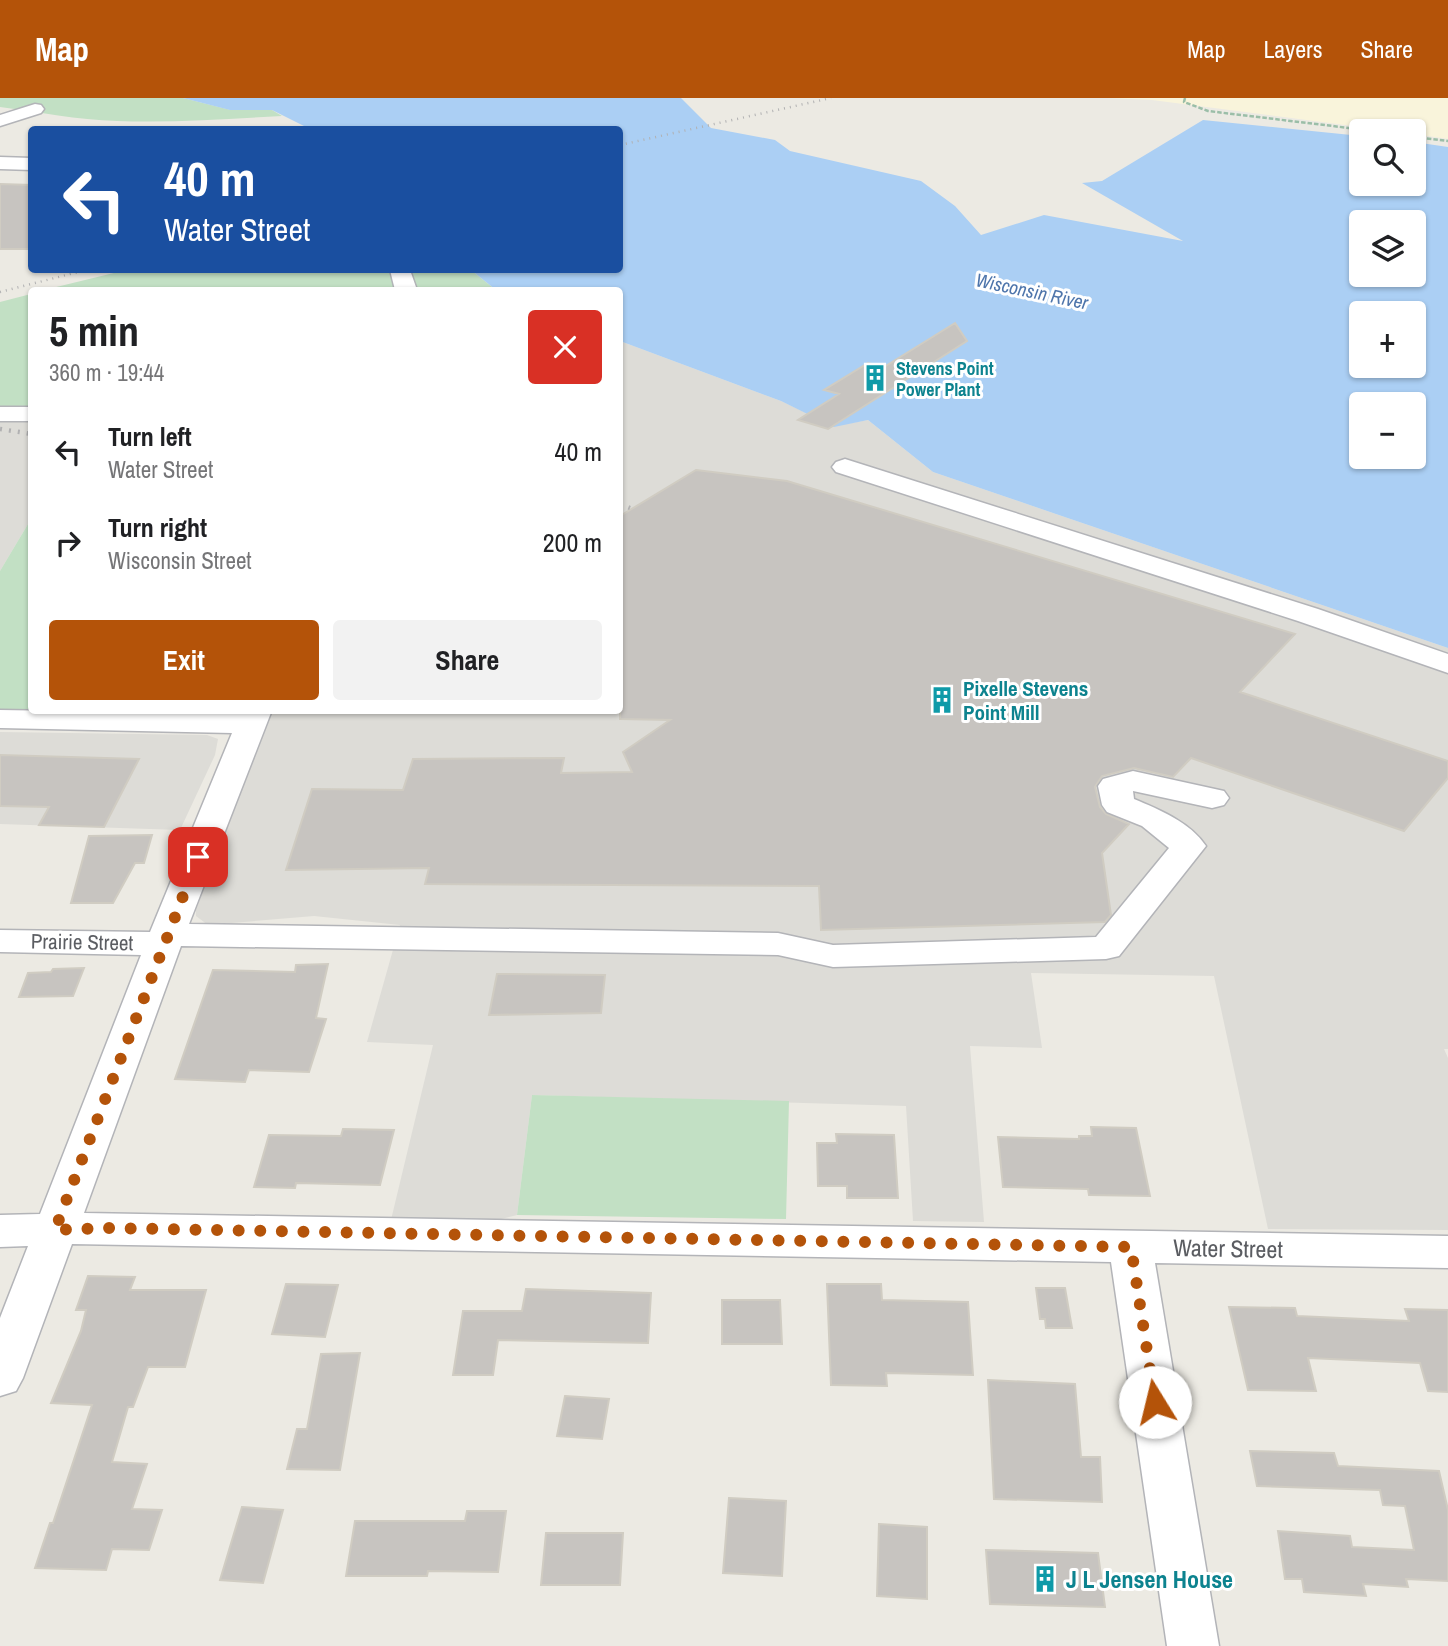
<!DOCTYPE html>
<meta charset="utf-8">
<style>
:root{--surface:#fff;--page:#f2f2f2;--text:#202124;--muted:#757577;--accent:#b45309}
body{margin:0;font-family:"Archivo Narrow",sans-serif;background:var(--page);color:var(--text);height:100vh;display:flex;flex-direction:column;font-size:26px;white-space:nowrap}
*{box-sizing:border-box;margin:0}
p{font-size:23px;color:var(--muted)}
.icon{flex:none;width:38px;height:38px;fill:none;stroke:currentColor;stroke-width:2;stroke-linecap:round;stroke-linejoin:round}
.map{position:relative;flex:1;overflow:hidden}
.sheet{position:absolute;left:28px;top:189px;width:595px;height:427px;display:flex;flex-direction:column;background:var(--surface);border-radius:7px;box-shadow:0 2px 5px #0004}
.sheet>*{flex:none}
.banner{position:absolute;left:28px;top:28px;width:595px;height:147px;border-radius:7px;box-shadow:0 2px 5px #0004;background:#1a4fa0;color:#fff;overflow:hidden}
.controls{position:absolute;left:1349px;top:21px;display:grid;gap:14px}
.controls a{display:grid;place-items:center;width:77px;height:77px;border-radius:7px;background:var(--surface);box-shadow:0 2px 5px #0004;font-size:35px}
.pin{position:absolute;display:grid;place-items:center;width:60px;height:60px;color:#fff;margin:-30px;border-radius:14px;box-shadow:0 4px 10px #0006}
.me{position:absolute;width:77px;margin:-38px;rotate:351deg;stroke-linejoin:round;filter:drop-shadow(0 0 5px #0008)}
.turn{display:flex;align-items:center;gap:24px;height:147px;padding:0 21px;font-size:32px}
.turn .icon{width:91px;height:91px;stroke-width:2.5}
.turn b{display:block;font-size:49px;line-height:60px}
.round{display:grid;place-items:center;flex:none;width:74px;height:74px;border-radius:7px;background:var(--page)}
.head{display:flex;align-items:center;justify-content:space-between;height:119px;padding:0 21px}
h1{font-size:42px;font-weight:800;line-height:52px}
.button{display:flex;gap:14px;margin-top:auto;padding:14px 21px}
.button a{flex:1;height:80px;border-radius:7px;background:var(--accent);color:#fff;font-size:28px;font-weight:800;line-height:80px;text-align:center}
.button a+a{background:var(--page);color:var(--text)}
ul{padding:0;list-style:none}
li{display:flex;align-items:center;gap:21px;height:91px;padding:0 21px}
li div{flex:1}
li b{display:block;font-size:26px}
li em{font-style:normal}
header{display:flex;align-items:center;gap:42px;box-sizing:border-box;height:98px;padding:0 35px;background:var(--accent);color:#fff}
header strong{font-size:33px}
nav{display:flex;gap:38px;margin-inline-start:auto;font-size:24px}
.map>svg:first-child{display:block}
.commercial{fill:#f9f4db}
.industrial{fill:#dddcd7}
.green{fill:#c2e0c4}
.water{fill:#abcff4;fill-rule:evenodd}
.building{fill:#c7c4c0;stroke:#d0ccc2;stroke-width:2}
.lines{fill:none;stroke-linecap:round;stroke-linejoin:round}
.minor-casing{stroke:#b3b4b8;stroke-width:3}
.path{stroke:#9bbea8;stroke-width:2.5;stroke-dasharray:4.5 2;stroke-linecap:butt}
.minor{fill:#fff;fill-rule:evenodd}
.rail-far1{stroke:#b1b1b2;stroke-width:2.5;stroke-dasharray:1 5;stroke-linecap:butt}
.rail{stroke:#b1b1b2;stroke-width:4.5;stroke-dasharray:2 7;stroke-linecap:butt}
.route{stroke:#b45309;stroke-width:12;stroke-dasharray:0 21.6}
.labels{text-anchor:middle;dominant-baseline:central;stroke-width:6;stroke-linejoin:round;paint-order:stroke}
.far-culture-label{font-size:18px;font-weight:bold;fill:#0d838f;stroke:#fff;text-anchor:start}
.far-water-label{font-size:19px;font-style:italic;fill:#4e75ab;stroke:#fff}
.culture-label{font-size:21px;font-weight:bold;fill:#0d838f;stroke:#fff;text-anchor:start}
.street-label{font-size:21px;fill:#5b5d62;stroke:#fff}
.near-street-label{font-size:24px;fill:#5b5d62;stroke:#fff}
.near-culture-label{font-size:24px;font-weight:bold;fill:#0d838f;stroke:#fff;text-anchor:start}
</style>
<header>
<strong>Map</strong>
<nav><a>Map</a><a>Layers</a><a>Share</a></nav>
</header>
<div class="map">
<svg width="1448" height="1548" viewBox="0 0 1448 1548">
<rect width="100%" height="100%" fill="#eceae3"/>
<!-- commercial -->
<path class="commercial" d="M1107,0H1448V41L1414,36V33H1391L1152,2Z"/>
<!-- industrial -->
<path class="industrial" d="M620,243L781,303L834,328L868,322L933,374L1448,550V951H1444L1448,960V1132L1268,1131L1214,878L1031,875L1042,950L970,948L984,1124L913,1123L906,1008L532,997L517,1117L384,1151L433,947L367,944L400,827L314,818L208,827L196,818V812L270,613L620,612Z
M0,321H31V421L0,473Z
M0,634L207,637L218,641L215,657L180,732L0,726Z"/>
<!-- green -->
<path class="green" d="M0,0H183L231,12H272L282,18C227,21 172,25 117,23C77,22 39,14 0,9Z
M126,172H471L496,192H44Z
M31,196V321H0V204Z
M31,421L32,612L270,613L266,624L0,615V473Z
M532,997L789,1003L786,1121L517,1117Z"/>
<!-- water -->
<path class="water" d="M183,0H681L711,30L775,42L790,53L921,83L955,108L981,137L1044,117L1183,143L1082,85L1102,83L1203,22L1361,38L1362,86H1414V44L1448,49V550L933,374L868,322L834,329L781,303L620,243V192H496L471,172H620V32L310,31L272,12H230ZM1362,124H1414V177H1362ZM1362,215H1414V268H1362ZM1362,306H1414V359H1362Z"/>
<!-- building -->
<path class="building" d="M0,86L32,87V151H0Z
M955,225L967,243L828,331L798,322L839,296L824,292L868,265L884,269Z
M696,372L787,383L1295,536L1240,594L1448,663V680L1404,733L1191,660L1173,679L1134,670L1102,678L1095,689L1100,709L1106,716L1129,726L1102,755L1111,817L1105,824L821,832L819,788L425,786L429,770L286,772L312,691L403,692L413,661L564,660L561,675L632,674L623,654L670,622L620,621V418Z
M0,657L139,661L104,729L39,727L49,709L0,708Z
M152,737L144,765H135L113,805H71L89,738Z
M328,866L316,920L326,921L309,974L249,972L245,984L175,981L213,872L295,874L296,867Z
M84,870L73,898L19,899L28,875L51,874L53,871Z
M497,876L605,877L601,915L489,917Z
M1091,1029L1136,1030L1150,1098L1089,1097L1088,1091L1003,1089L998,1039L1079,1041V1038H1092Z
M343,1031L394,1032L380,1087L296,1085L295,1090L254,1089L269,1037L341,1038Z
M836,1036L894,1037L898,1100H847V1088H818L817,1045H837Z
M88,1178L135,1179L130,1192H206L185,1269H148L133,1309H128L112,1364L147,1366L132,1411L162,1412L149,1452L112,1451L106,1472L35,1470L50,1425H53L92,1307L51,1305L81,1233L86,1212H76Z
M286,1186L338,1187L325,1239L272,1236Z
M827,1186H881L882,1202L968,1204L973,1277L886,1275L887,1288L831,1287Z
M1036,1190H1065L1072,1230H1046L1045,1221H1040Z
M526,1191L651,1195L648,1245L498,1242L493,1277H453L463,1213H522Z
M722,1202H780L782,1246H722Z
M1229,1209L1295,1210L1297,1218L1409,1223L1405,1211L1448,1212V1294L1428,1293L1420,1265L1308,1260L1316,1293L1248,1292Z
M360,1255L340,1372L287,1371L297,1331H307L321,1256Z
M988,1282L1075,1286L1081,1359H1100L1102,1404L994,1401Z
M565,1298L609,1301L602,1341L557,1338Z
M1250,1353L1334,1355L1338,1368L1439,1373L1448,1412V1483L1406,1481L1408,1489L1363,1486L1366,1498L1304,1494L1302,1481H1285L1278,1433L1350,1438L1352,1449L1414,1452L1405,1408L1383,1407L1380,1392L1257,1388Z
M729,1400L786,1403L782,1478L723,1475Z
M242,1409L283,1412L263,1485L220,1482Z
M467,1413H506L498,1474L428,1473L427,1478H346L355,1423H465Z
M879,1426L927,1429V1501L877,1498Z
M546,1435H623L620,1487H541Z
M986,1452L1098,1455L1105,1509L990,1506Z"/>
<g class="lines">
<defs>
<path id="minor" d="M35,6L41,7L44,11L41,15L0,28V17Z
M0,59L32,60V72L0,71Z
M390,172H410L417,192H395Z
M0,309H32V323H0Z
M845,361L1318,511L1448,556V575L1298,523L836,374L832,369L836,364Z
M0,612L240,616L241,612H272L189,826L778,835L833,847L1096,839L1169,750L1142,728L1107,714L1102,707L1098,688L1103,681L1133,673L1224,693L1229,700L1224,707L1212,710L1133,693L1134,701C1160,712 1190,724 1206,748L1119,858L1106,861L833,869L778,857L181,848L84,1115L1448,1138V1170L1155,1165L1219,1548H1167L1111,1164L72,1146L23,1280L16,1293L0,1298V1220L28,1148L0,1149V1117L40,1116L141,857L0,854V832L150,834L232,635L0,630Z"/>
</defs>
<!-- minor casing -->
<use href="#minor" class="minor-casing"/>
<!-- path -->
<path class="path" d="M1185,0L1184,4L1208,13L1374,33
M1414,39L1448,43"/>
<!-- minor -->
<use href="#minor" class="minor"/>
<!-- rail-far1 -->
<path class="rail-far1" d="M620,47L831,0
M0,194L86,172"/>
<!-- rail -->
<path class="rail" d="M0,331L32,336
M620,406L630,410"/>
</g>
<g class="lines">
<!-- route -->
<path class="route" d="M198,759L55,1132L107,1130L1131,1149L1155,1304"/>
</g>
<!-- icons -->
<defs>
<symbol id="building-bare" viewBox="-9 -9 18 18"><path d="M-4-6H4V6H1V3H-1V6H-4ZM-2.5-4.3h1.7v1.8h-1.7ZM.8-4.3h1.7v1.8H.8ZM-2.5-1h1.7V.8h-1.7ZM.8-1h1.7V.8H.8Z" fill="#0f9aa8" stroke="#fff" stroke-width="2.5" paint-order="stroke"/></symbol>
</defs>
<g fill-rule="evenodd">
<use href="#building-bare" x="856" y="261" width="38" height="38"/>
<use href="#building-bare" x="923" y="583" width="38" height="38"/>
<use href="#building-bare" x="1026" y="1462" width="38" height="38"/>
</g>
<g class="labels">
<!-- far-culture labels -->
<g class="far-culture-label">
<text x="896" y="270">Stevens Point<tspan x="896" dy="21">Power Plant</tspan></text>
</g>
<!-- far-water labels -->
<g class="far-water-label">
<text transform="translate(1032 193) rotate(12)">Wisconsin River</text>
</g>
<!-- culture labels -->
<g class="culture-label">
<text x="963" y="590">Pixelle Stevens<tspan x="963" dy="24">Point Mill</tspan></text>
</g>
<!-- street labels -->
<g class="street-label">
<text transform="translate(82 844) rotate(1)">Prairie Street</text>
</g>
<!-- near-street labels -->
<g class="near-street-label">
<text transform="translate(1228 1150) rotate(1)">Water Street</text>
</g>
<!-- near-culture labels -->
<g class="near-culture-label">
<text x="1066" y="1481">J L Jensen House</text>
</g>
</g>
</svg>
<div class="controls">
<a><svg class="icon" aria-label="search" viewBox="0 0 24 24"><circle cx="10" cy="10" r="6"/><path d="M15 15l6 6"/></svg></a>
<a><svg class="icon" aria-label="layers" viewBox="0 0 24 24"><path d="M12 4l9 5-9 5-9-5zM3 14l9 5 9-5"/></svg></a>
<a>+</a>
<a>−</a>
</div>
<div class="pin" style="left:198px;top:759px;background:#d93025"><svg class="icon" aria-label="arrive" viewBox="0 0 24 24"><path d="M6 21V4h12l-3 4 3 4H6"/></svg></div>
<svg class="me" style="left:1155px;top:1304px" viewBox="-20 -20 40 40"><circle r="19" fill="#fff"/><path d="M0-13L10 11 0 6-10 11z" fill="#b45309"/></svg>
<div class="banner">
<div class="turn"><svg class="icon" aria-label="left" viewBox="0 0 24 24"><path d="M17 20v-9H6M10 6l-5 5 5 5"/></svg><div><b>40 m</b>Water Street</div></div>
</div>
<section class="sheet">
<div class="head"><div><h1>5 min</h1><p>360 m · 19:44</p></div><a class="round" style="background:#d93025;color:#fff"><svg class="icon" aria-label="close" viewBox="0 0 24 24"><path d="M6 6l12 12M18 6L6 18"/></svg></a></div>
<ul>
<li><svg class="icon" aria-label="left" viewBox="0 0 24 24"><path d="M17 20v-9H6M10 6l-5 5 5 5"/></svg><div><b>Turn left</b><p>Water Street</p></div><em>40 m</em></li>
<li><svg class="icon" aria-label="right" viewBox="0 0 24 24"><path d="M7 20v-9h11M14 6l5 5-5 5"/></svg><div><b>Turn right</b><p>Wisconsin Street</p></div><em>200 m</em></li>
</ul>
<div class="button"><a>Exit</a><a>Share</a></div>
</section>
</div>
